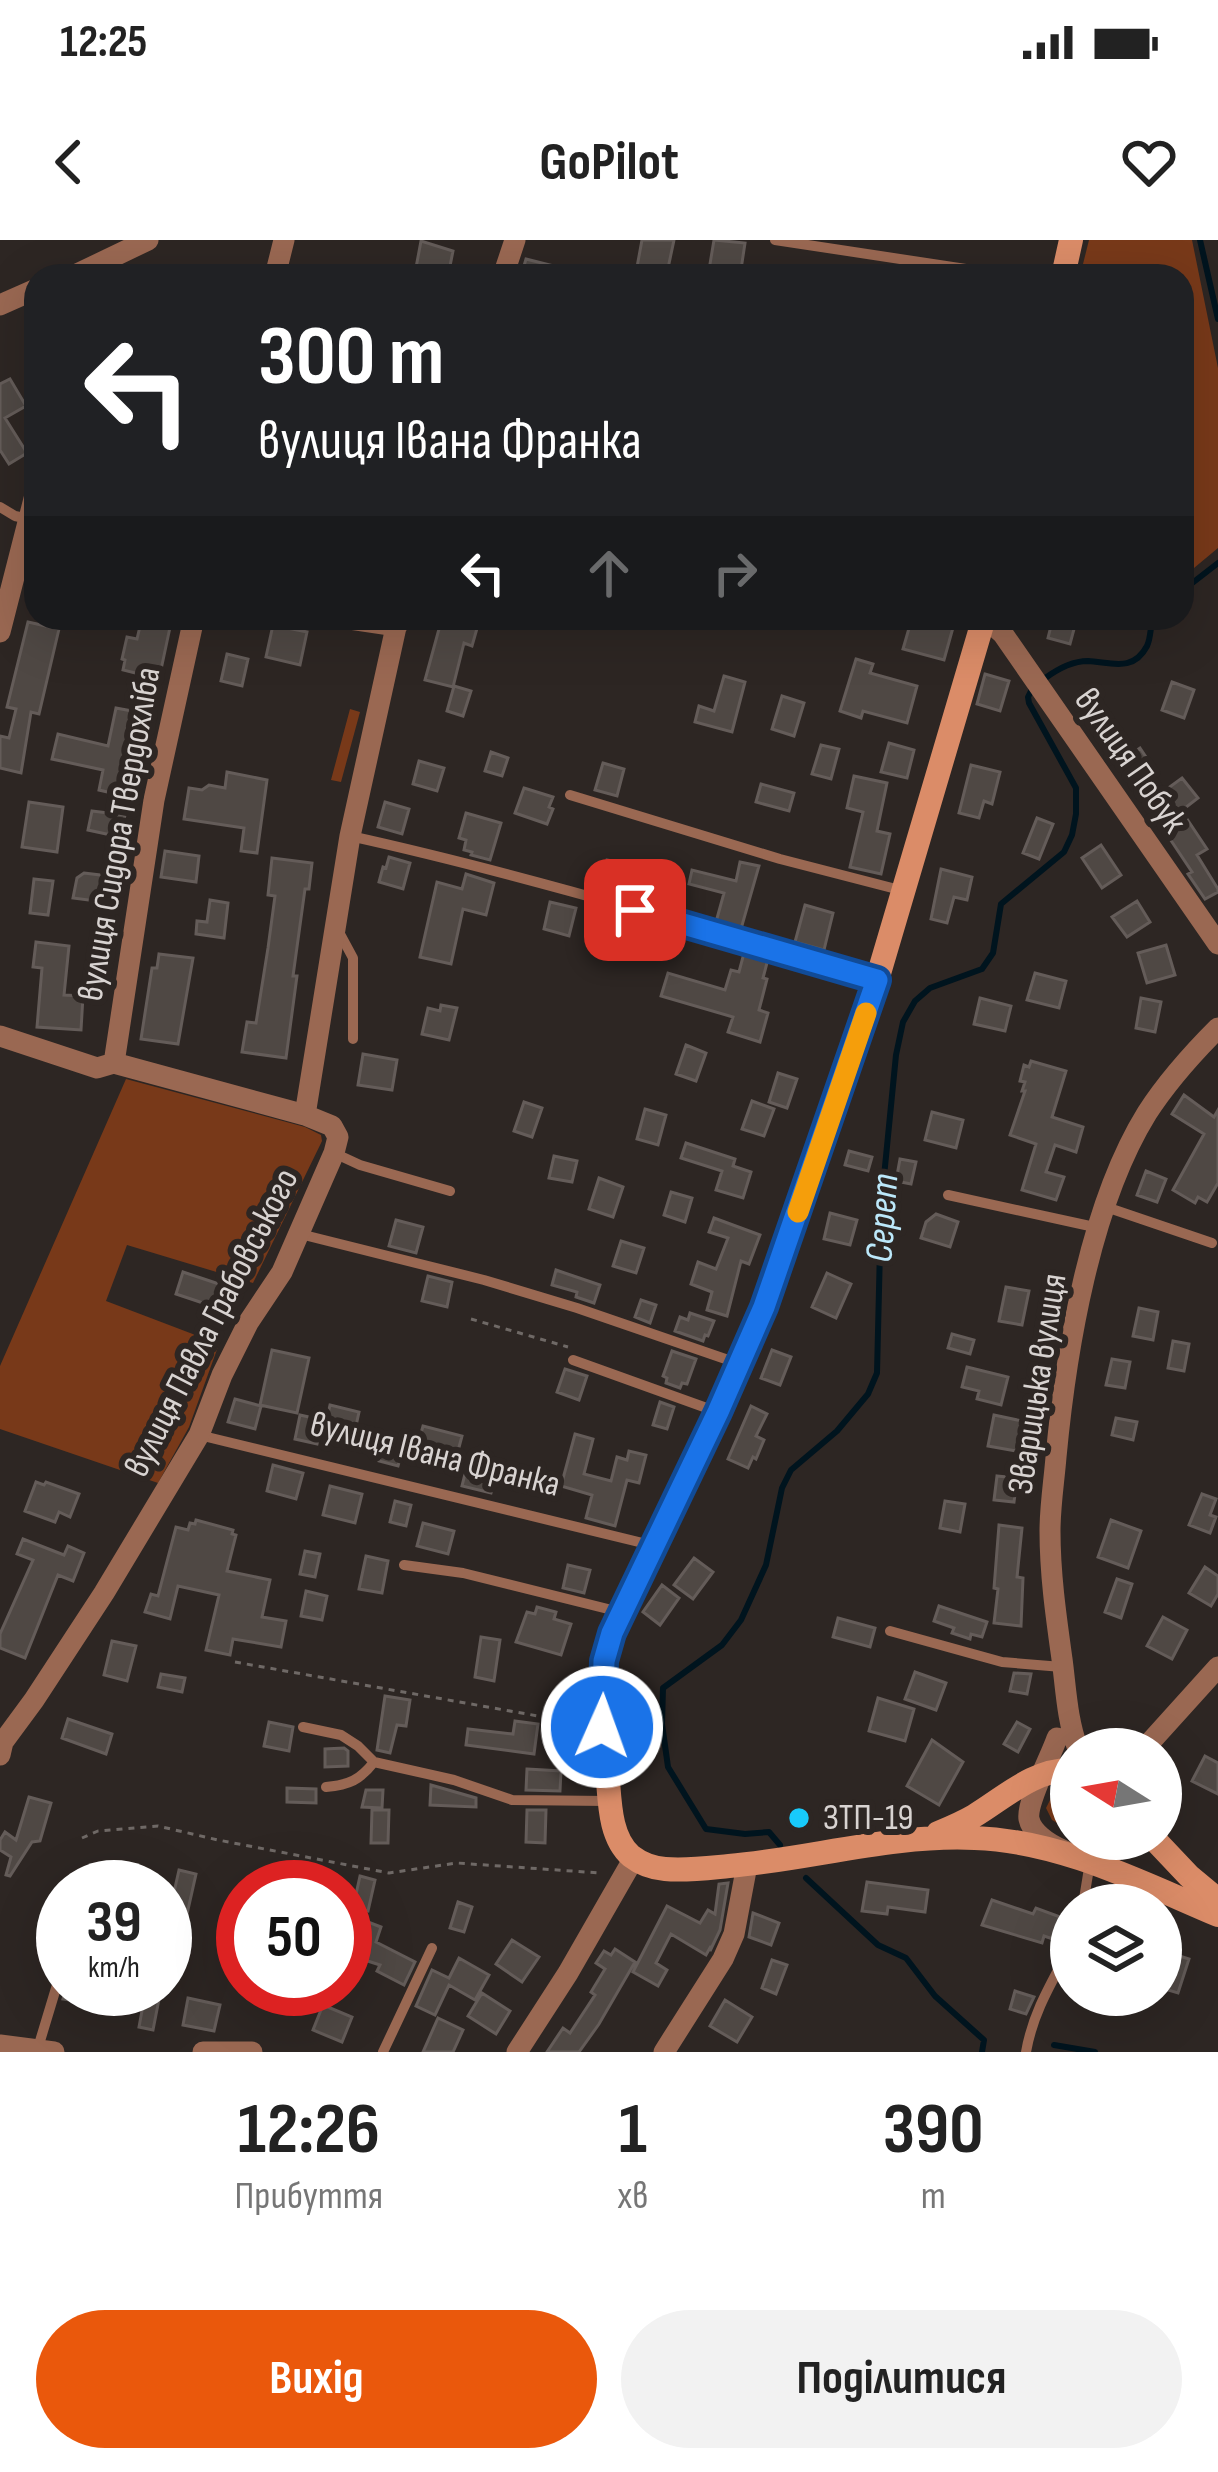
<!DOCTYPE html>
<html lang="uk">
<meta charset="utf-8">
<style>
:root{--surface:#fff;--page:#f2f2f2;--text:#222;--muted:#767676;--accent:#ea580c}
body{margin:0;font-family:"Sofia Sans Condensed",sans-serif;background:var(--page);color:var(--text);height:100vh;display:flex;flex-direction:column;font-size:45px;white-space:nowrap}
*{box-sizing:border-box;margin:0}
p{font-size:39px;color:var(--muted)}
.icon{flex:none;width:66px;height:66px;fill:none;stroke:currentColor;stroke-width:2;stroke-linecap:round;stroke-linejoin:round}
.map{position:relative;height:1812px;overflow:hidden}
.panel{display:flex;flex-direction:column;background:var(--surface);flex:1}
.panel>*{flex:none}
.hud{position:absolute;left:24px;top:24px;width:1170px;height:366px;border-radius:36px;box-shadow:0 12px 48px #0002;background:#202124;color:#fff;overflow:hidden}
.needle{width:78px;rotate:281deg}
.tools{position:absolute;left:1050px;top:1488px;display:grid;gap:24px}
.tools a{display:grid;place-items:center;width:132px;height:132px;border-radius:50%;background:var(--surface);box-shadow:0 12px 48px #0002;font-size:60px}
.speed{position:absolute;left:36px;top:1620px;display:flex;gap:24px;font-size:60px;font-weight:700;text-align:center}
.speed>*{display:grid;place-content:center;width:156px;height:156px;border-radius:50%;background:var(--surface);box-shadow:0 12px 48px #0002;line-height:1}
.speed small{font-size:30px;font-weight:400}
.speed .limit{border:18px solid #d22;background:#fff;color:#111}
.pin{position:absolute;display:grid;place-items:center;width:102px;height:102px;color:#fff;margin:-51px;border-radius:24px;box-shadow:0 6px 18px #0006}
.me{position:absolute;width:132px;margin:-66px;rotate:2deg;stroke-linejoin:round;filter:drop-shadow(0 0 9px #0008)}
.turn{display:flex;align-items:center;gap:42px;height:252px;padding:0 36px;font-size:54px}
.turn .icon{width:156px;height:156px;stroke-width:2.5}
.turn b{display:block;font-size:84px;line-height:102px}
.lanes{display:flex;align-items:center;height:114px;padding:0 36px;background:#0003;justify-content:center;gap:60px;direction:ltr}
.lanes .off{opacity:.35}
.eta{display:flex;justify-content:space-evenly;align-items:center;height:204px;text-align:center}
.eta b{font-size:72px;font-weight:700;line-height:84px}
.button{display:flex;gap:24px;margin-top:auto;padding:24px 36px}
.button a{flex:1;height:138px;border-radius:72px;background:var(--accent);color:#fff;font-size:48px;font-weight:700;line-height:138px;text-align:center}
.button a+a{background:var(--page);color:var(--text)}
.status{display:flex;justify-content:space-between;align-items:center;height:84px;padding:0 60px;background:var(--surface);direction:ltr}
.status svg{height:33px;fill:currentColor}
header{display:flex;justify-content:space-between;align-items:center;height:156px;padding:0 36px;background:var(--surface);font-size:54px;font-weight:700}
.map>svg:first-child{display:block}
.green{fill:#783919}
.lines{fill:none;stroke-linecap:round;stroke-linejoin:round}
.stream{stroke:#00141e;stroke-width:6}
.building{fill:#4f4844;stroke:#645c59;stroke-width:3}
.path{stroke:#6f6966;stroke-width:3;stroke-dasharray:6 6;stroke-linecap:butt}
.service{stroke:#9a6852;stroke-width:10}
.minor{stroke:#9a6852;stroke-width:21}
.secondary{stroke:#db8c68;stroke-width:24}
.route-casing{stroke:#114b97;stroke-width:30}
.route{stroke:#1a73e8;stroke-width:21}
.slow{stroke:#f59e0b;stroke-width:21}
.poi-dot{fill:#18cafb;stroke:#2d2623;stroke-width:4.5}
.labels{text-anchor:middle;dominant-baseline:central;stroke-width:12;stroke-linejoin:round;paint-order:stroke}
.street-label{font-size:36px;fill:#d8d3d1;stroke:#2d2623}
.poi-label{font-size:36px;fill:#d8d3d1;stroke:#2d2623;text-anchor:start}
.water-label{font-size:39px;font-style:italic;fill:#bce8fa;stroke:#2d2623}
</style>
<div class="status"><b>12:25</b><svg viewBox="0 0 49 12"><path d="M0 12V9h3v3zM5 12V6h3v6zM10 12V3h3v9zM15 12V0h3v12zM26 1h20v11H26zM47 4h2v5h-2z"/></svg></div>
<header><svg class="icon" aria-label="back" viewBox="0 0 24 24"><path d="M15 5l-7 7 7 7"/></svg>GoPilot<svg class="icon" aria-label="heart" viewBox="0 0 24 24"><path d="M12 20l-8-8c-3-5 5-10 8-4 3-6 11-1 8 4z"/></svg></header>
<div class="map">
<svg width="1218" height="1812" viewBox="0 0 1218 1812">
<rect width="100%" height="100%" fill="#2d2623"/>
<!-- green -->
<path class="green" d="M1089,0H1192L1218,128V308L1182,338V36H1080Z
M350,469L360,472L341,542L331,540Z
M126,839L305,887L321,895L322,901L253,1043L127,1005L106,1061L219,1104L189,1187L158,1243L0,1189V1126Z
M1063,1548H1071V1591L1052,1580L1046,1568L1053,1554Z"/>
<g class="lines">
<!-- stream -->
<path class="stream" d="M1200,0L1218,79
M1182,351L1218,323
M1044,439C1056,430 1073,421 1088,421C1110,422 1133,433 1147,406C1151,398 1150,387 1153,378
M780,1605L769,1592L745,1594L706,1589L668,1527L662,1484L663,1448L722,1405L741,1380L766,1325L782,1248L791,1230L837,1191L868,1154L877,1133L881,967L896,815L903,782L915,761L930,748L982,729L993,713L1001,664L1064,612L1072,595L1076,574V548L1029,463L1028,457L1033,447
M806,1638L878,1705L906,1718L935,1756L984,1800L982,1812
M1054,1805L1095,1812"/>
</g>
<!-- building -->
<path class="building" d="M642,0H674L667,33L637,27Z
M714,0L745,3L740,36H708Z
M421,1L453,11L448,36L415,33Z
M526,19L574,31L573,36H521Z
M10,139L26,166L5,178L27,213L9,224L0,210V144Z
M142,378H172L159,439L123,430L125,420L122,419L127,397L137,399Z
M442,378H480L472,406L464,403L453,447L425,440Z
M912,378H930L954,384L944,420L903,409Z
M1053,378H1077L1070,404L1048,398Z
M28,382L59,389L39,474L31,472L21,533L0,528V496L9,498L16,469L7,467Z
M273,385L307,392L300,425L266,417Z
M227,414L248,419L242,446L221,441Z
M856,419L873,424L870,433L917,446L907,483L863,471L861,478L840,471Z
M985,434L1009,441L1000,471L977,464Z
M724,436L745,442L732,492L695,482L699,466L714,471Z
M1172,442L1194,450L1184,478L1162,470Z
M454,446L471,451L463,476L447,471Z
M782,456L804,463L794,496L772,489Z
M116,468L148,474L129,557L99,550L103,530L52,519L58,494L108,506Z
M889,503L914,510L907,538L881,532Z
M821,505L839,509L831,539L812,534Z
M1140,508L1150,523L1144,527L1150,537L1139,545L1122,520Z
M491,512L508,518L502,536L485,531Z
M419,521L444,528L437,551L413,544Z
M603,523L624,529L617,556L595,550Z
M971,525L1000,532L992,564L984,561L979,578L959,573Z
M227,532L267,540L257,613L241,611L244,588L184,579L189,548L202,550L209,545L225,548Z
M854,536L887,543L877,591L890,594L881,634L850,627L863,572L847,568Z
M1182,538L1198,558L1176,575L1160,554Z
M761,544L794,553L789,571L756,562Z
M524,548L553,557L549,567L553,569L547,584L515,573Z
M29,562L63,567L57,612L22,607Z
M385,562L409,569L402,594L378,587Z
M92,571L125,575L120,597L88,590Z
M466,573L501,583L490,620L471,615L472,612L464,610L466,600L459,598Z
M1037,578L1053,584L1039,619L1023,613Z
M1187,579L1207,609L1197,615L1218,649V652L1205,659L1188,634L1192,632L1166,593Z
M1101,605L1121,635L1102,648L1082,618Z
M165,611L199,616L196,642L161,637Z
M389,617L410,623L403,649L379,642L383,627L386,628Z
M272,618L312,623L309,649H305L293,736H297L286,818L242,812L247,782L256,783L268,708L275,656L268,655Z
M607,620L628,624L622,651L601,646Z
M740,622L759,626L741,689L716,682L724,653L689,644L692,630L736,641Z
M941,629L972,637L967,660L954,657L947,683L931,679Z
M84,633L100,635L106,644L105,654L96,661L73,658L77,638Z
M466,634L494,643L486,675L463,669L451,724L420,717L437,642L462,649Z
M34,639L53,641L48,675L30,673Z
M210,660L228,663L224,698L196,694L197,681L207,682Z
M1137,661L1150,682L1127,697L1112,677Z
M550,662L576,668L569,696L544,689Z
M805,665L833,673L824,710L795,702Z
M623,680L651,687L643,717L615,709Z
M36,702L69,706L64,755L83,756L81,790L37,787L42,728L33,727Z
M1166,705L1175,735L1147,743L1138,713Z
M744,713L768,719L763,738L767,739L759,770L768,773L760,802L728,792L733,777L661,756L668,733L725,750L731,730L739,732Z
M159,714L193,718L178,804L141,799L152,728H157Z
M1035,733L1066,741L1059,768L1027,760Z
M980,758L1011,766L1005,791L974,784Z
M1141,758L1161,762L1155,792L1136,788Z
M441,765L457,768L449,800L422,794L428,768L440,771Z
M686,805L706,813L696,841L676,834Z
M363,814L397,820L392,850L358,845Z
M1031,821L1066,831L1052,877L1083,887L1076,912L1055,905L1046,932L1064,937L1056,960L1022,950L1036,904L1010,895L1025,851H1022L1025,842L1020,841L1024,825L1029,827Z
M778,833L797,839L787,868L769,862Z
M1184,855L1214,877L1218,870V943L1207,962L1198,957L1195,963L1173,950L1204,894L1172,874Z
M752,861L774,869L764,896L742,889Z
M524,862L542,868L532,897L514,891Z
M645,869L666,875L658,905L637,899Z
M932,872L963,880L956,908L925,900Z
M686,903L735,919L733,926L751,932L743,958L716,950L722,931L681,918Z
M849,911L872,917L868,931L845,925Z
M554,916L577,921L572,942L549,938Z
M900,919L916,922L911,944L896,941Z
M1146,931L1166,939L1157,962L1137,955Z
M599,938L623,947L613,977L589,969Z
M671,952L692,958L685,982L664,975Z
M830,973L857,980L850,1005L824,999Z
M936,974L958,982L950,1007L921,998L926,982Z
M714,978L760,995L749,1024L741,1021L727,1076L707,1070L712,1052L691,1044L698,1022L716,1029L728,998L709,992Z
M396,980L423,987L416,1013L389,1006Z
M621,1001L644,1008L636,1033L613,1026Z
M556,1030L600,1045L594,1063L576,1057L577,1052L552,1045Z
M183,1032L219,1044L212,1066L176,1054Z
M827,1033L851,1044L836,1078L812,1067Z
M428,1036L452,1042L447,1067L422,1061Z
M1006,1047L1029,1051L1022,1085L999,1081Z
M641,1060L656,1065L650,1083L635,1077Z
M1139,1068L1158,1072L1153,1100L1133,1096Z
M690,1073L714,1081L708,1096L705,1095L703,1101L675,1091L680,1077L688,1080Z
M952,1094L974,1100L970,1114L948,1108Z
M1173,1101L1189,1104L1184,1131L1168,1128Z
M272,1110L309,1118L297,1173L260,1165Z
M772,1110L791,1117L780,1145L761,1138Z
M672,1111L696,1119L687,1144L682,1143L680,1148L666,1143L667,1138L663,1136Z
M1112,1119L1130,1122L1125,1148L1106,1145Z
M967,1127L1008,1137L1001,1165L977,1159L979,1151L962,1147Z
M565,1129L587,1136L579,1160L557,1152Z
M235,1159L261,1166L255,1189L228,1182Z
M660,1162L674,1167L667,1189L653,1185Z
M330,1165L359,1172L356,1186L327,1178Z
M751,1166L767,1174L756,1196L764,1200L756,1219L753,1217L748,1228L728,1219Z
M300,1175L322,1180L317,1204L295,1199Z
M994,1175L1022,1181L1016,1211L988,1206Z
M1116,1178L1137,1182L1133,1200L1112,1195Z
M423,1186L462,1196L457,1215L418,1204Z
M575,1194L593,1199L584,1234L611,1241L617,1217L627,1220L629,1211L646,1215L639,1243L627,1240L615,1286L586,1278L592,1255L561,1246Z
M386,1195L405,1200L398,1226L379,1221Z
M469,1218L498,1225L491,1253L462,1246Z
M273,1225L303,1233L296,1259L267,1251Z
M997,1236L1017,1238L1014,1262L994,1260Z
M36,1242L44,1245L46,1242L79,1254L70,1277L59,1272L55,1282L25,1271Z
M330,1246L362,1254L355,1283L323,1275Z
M1202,1254L1216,1259L1210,1275L1216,1277L1210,1293L1189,1285Z
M395,1261L411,1265L406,1286L390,1282Z
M945,1261L965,1264L960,1292L940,1288Z
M196,1280L233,1290L232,1294L236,1295L227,1331L270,1340L262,1377L286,1381L281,1407L233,1399L230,1415L206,1410L219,1355L178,1346L170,1379L145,1372L151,1354L158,1356L176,1287L188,1290L190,1283L195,1284Z
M1111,1280L1141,1291L1128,1328L1098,1317Z
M423,1283L454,1291L448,1314L417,1306Z
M999,1285L1022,1288L1017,1337L1023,1338L1021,1386L994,1383L998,1349L994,1348Z
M23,1299L64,1315L68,1306L84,1313L73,1341L58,1335L25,1418L0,1408V1394L33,1320L17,1314Z
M305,1311L320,1314L315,1337L300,1334Z
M366,1316L388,1321L382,1353L359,1349Z
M694,1318L713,1332L693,1359L674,1345Z
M568,1325L590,1330L584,1353L563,1348Z
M1205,1327L1218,1336V1354L1211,1366L1189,1353Z
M1117,1339L1132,1344L1121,1378L1105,1372Z
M662,1345L679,1358L660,1385L643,1372Z
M306,1351L327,1356L322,1380L301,1376Z
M939,1366L987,1382L982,1397L971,1394L970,1399L952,1393L954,1388L934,1381Z
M537,1367L556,1372L554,1379L571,1384L561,1415L516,1402L527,1372L535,1374Z
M1163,1377L1187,1390L1172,1419L1147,1406Z
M838,1378L875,1388L870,1407L833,1397Z
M481,1397L500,1400L494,1441L475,1437Z
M112,1401L136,1406L127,1441L104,1435Z
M915,1432L946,1443L936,1470L905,1459Z
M1014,1433L1031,1434L1027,1454L1010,1451Z
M161,1434L185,1438L182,1452L158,1447Z
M385,1456L410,1460L406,1486L397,1485L390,1513L377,1510Z
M878,1458L914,1469L905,1501L869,1491Z
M68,1479L112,1494L106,1514L62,1498Z
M515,1481L538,1484L534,1514L466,1505L468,1489L513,1494Z
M269,1482L293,1487L289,1511L264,1506Z
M1017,1482L1030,1489L1018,1512L1004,1504Z
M932,1500L963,1522L939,1565L907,1546Z
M344,1508L348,1511V1526L325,1527V1509Z
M1205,1516L1218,1523V1554L1192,1541Z
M527,1529L561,1531L560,1551L526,1550Z
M431,1545L476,1558V1567L430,1565Z
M287,1548L316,1549V1563L287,1562Z
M366,1550H383L382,1568L362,1567Z
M29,1557L51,1563L40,1601L32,1602L10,1636L6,1635L11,1617L0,1610V1600L5,1592L16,1600Z
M372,1570H389L388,1603H371Z
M527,1570H546L545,1603L526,1602Z
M179,1630L196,1634L183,1692L166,1688Z
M360,1636L375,1640L368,1671L353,1668Z
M867,1642L928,1650L925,1672L888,1667L887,1674L862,1671Z
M728,1643L720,1690L710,1711L711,1706L706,1715L671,1694L656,1723L667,1730L658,1746L633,1732L667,1666L700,1683L708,1670L715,1674L719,1644Z
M992,1660L1033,1674L1036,1668L1071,1681L1067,1697L1062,1702L1044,1696L1042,1703L982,1685Z
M458,1662L472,1667L464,1692L450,1688Z
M753,1673L779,1683L771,1705L749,1697Z
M360,1679L381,1687L376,1702L415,1722L404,1745L377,1731L380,1725L349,1715Z
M512,1700L539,1717L522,1742L496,1724Z
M615,1709L635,1722L599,1784L579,1812H547L563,1788L570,1793L595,1755L591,1752L605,1729L596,1723L604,1711L611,1715Z
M1161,1710L1189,1719L1178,1753L1161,1748Z
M459,1718L489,1735L475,1760L449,1745L435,1775L416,1766L432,1730L449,1738Z
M772,1720L787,1725L776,1754L762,1748Z
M66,1749H100L98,1764L63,1759Z
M146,1749H161L153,1790L139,1787Z
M1015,1751L1034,1757L1026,1774L1010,1769Z
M482,1753L510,1771L496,1794L468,1776Z
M188,1758L220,1765L214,1791L183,1785Z
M725,1760L752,1777L737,1802L710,1786Z
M323,1765L352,1777L342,1802L313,1790Z
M438,1778L463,1790L453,1812H423Z"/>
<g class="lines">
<!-- path -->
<path class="path" d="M471,1079L568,1107
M235,1422L583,1484
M82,1598L98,1591L158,1586L218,1600L389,1633L457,1623L600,1633"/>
<!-- service -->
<path class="service" d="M775,0L1012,36
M0,267L15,276L29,279
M570,555L780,619L900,650
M350,596C527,635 702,689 877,740
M339,692L353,718V799
M334,913L360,925L450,951
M948,955L1099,988
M1106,967L1212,1003
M300,994L484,1040L577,1068L740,1124
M573,1120L715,1171
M199,1195L651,1305
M404,1325L463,1333L620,1372
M890,1391L1002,1422L1062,1427
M303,1487L341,1495L358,1506L374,1522L454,1540L512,1560L607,1561
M326,1547C349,1545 360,1540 374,1522
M1083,1665L1090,1622
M37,1811L63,1725
M383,1812L432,1708
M1026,1812C1033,1772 1052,1742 1071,1706"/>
<!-- minor -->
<path class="minor" d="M73,36L148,0
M275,36L284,0
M503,36L515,0
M0,65L36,49
M343,378L397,386
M982,383L994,386L1003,394L1218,704
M0,392L36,251
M0,796L97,828L114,823L305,875
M114,823L154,560L194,378
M1057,1498C1051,1516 1026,1563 1029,1579C1034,1604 1089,1626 1111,1614C1117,1610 1119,1605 1123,1599
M1078,1509C1067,1480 1066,1449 1062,1419C1056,1376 1050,1334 1050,1291C1050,1266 1054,1242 1056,1217C1066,1110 1090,965 1147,873C1167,842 1192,814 1218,788
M1144,1509L1218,1427
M0,1515L3,1502L34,1460L104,1353L199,1195L222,1135L248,1083L282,1032L334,913L338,897L332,886L305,875L350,596L398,378
M0,1805L54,1812
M203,1812H252
M517,1812L568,1733L634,1618
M664,1812L723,1719L734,1694L747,1625"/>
<!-- secondary -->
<path class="secondary" d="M1063,36L1071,0
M984,378L877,740L787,1006L740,1124L612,1393C599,1438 602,1483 607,1529C610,1557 608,1596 631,1616C640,1623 653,1628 665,1629C686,1631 708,1628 729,1626C810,1619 893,1594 975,1598C1061,1601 1140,1642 1218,1675
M938,1593C950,1588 962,1583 974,1576C1004,1558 1034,1529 1071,1530
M1154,1599L1189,1636L1218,1660"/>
</g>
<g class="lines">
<defs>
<path id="route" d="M602,1487L604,1421L612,1393L718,1172L764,1067L877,740L635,670"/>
</defs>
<!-- route casing -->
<use href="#route" class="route-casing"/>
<!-- route -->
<use href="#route" class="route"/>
<!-- slow -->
<path class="slow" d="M798,972L866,773"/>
</g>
<!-- markers -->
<circle class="poi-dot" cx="799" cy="1578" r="12"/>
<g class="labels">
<!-- street labels -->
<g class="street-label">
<text transform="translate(1130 521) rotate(55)">вулиця Побук</text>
<text transform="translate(120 594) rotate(-80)">вулиця Сидора Твердохліба</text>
<text transform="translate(212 1083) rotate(-63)">вулиця Павла Грабовського</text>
<text transform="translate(1038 1144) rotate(-81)">Зварицька вулиця</text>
<text transform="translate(435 1215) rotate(14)">вулиця Івана Франка</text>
</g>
<!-- poi labels -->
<g class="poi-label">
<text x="823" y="1578">ЗТП-19</text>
</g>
<!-- water labels -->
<g class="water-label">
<text transform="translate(883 978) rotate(-86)">Серет</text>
</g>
</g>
</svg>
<div class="tools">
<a><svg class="needle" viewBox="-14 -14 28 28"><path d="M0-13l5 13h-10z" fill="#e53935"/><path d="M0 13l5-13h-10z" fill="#767676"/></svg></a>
<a><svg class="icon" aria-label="layers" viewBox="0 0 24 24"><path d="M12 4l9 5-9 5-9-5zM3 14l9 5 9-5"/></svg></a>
</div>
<div class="speed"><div>39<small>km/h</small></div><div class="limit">50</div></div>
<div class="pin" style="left:635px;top:670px;background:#d93025"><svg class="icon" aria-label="arrive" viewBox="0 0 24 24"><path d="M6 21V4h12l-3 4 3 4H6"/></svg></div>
<svg class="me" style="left:602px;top:1487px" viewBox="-20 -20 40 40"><circle r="17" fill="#1a73e8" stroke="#fff" stroke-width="3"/><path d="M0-11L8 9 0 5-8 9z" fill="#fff"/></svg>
<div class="hud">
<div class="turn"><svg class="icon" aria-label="left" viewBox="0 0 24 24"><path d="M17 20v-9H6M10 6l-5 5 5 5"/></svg><div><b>300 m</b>вулиця Івана Франка</div></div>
<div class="lanes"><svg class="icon" aria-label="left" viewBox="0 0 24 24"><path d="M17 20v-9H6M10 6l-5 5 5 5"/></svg><svg class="icon off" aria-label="ahead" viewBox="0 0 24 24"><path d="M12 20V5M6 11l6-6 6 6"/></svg><svg class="icon off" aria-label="right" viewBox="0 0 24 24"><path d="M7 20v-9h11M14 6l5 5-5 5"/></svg></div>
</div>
</div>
<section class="panel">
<div class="eta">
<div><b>12:26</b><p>Прибуття</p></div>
<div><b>1</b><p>хв</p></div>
<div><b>390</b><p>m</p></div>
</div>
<div class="button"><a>Вихід</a><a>Поділитися</a></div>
</section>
